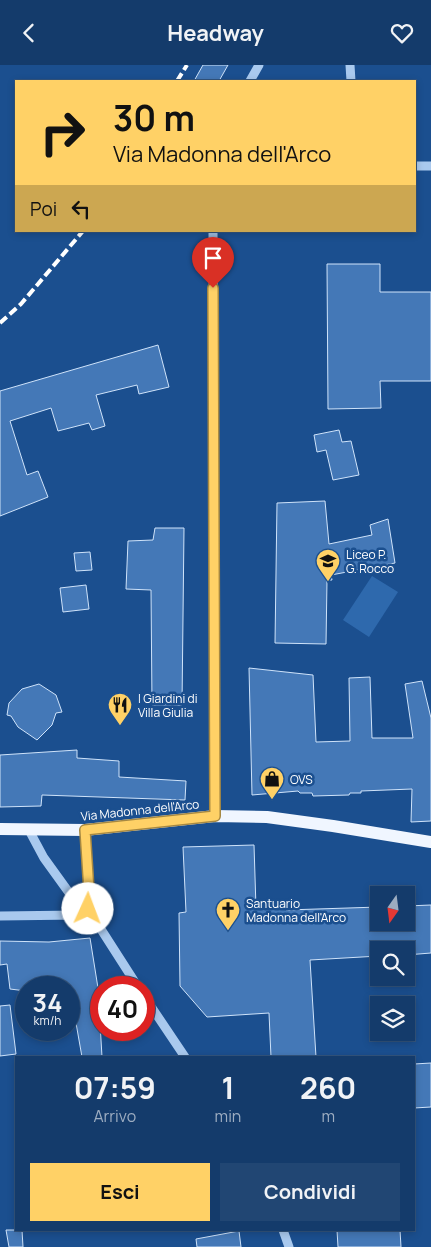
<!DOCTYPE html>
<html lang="it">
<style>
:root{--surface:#143b6b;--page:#214673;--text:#f1f3f6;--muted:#9dadc1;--line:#33557e;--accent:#ffd166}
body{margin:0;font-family:Manrope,sans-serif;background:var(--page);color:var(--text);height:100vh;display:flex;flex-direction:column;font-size:19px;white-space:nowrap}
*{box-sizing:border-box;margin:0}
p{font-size:16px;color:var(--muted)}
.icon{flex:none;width:28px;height:28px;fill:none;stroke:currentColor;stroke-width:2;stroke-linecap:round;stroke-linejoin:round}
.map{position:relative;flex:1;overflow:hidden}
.side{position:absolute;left:15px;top:991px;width:400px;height:175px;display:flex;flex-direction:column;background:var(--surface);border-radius:0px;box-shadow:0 2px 8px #0003,0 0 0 1px var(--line)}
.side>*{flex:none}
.banner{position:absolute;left:15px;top:15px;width:401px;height:152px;border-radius:0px;box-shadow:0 2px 8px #0003,0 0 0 1px var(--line);background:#ffd166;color:#111;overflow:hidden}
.needle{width:32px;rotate:194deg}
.controls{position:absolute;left:370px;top:821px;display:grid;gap:10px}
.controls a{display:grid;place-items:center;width:45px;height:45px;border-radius:0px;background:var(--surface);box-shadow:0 2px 8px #0003,0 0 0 1px var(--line);font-size:25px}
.speed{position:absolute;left:15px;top:911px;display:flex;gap:10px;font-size:25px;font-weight:700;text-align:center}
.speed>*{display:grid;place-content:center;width:65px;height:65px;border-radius:50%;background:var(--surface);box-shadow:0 2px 8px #0003,0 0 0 1px var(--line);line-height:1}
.speed small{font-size:12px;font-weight:400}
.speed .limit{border:8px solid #d22;background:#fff;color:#111}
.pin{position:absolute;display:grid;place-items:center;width:42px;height:42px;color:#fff;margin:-51px -21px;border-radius:50% 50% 50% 0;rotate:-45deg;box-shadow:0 0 5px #0007}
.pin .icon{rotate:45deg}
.me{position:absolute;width:55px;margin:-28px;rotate:2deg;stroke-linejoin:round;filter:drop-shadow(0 0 4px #0008)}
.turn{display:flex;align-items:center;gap:18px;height:105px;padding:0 15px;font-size:22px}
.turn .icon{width:65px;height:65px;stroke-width:2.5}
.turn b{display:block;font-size:35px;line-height:42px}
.then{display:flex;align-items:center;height:48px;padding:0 15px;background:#0003;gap:10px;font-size:19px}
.eta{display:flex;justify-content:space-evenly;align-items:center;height:85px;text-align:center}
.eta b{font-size:30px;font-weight:700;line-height:35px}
.primary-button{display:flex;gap:10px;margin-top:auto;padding:10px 15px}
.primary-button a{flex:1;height:58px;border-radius:0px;background:var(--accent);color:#111;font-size:20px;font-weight:700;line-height:58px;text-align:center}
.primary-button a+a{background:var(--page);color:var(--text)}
header{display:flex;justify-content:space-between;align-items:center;height:65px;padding:0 15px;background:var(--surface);font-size:22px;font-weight:700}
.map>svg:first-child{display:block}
.green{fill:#2e69ad}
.building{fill:#4478b7;stroke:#cfe3fa}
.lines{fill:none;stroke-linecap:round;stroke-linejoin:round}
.minor{stroke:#a9c9ee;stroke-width:9}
.major{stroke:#f0f6ff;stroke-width:12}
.rail{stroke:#fff;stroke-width:4;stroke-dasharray:9 4;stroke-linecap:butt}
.route-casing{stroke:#a68842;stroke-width:12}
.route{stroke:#ffd166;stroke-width:9}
.labels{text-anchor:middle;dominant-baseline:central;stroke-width:5;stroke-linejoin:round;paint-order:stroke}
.poi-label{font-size:12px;fill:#fff;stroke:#1b4f8f;text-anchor:start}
.street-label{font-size:12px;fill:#fff;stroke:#1b4f8f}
</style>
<header><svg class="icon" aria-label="back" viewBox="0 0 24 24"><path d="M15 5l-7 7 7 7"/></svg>Headway<svg class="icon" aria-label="heart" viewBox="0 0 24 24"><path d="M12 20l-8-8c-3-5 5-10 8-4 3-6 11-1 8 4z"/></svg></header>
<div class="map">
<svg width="431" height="1182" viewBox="0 0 431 1182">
<rect width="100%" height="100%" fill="#1b4f8f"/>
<!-- green -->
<path class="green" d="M372,511L398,527L369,572L343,555Z"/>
<!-- building -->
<path class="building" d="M203,0H228L219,16H194Z
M327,199H380V227H431V316H380L381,343L328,344Z
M158,280L169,322L139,329L137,320L96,330L105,361L92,365L89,358L58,366L51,343L10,356L27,410L38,406L48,432L0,451V326Z
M339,365L342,377L351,376L359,410L333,415L326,385L317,387L314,370Z
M325,436L329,479L372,470L370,460L388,454L395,498L331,510L332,515H327L326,579L275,578L277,438Z
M155,463H184L182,640H152L151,525L126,524L128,476L153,475Z
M90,487L92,505L76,506L74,488Z
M86,520L89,544L63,547L60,523Z
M249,603L313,610L316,677L350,676L349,613L370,612L372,673H413L405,619L422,616L431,653V756L411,757L412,724L361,726V728H350L349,730L313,731L312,728H300L298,726L252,730Z
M39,619L56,630L62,647L56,648L52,660L37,675L18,662L11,651L7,650L9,638L22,624Z
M77,685V693L119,696V712L186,716L185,735L42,730L41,741L0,742V690Z
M254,780L256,843L285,842L286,845L379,842V858H406V841L431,840V888L406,890V885H379V891L310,895L316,992H271L269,948L207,952L180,921L179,848L186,847L183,782Z
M90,873L98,923L102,992H82L73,941L69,940V922H61L60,917L26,922V926L10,924L7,899L0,900V876L49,877Z
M10,940L16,989L0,991V941Z
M431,998V1042L414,1043V999Z
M6,1165H22L23,1182H9Z
M337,1165H400L401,1182H338Z
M239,1166L241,1182H197L196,1174Z"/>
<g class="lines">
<!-- minor -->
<path class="minor" d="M350,0L351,16
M250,16L259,0
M415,101H431
M213,166L215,751
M29,765L44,793L70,829L88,844L138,922
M85,765L89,826L88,844
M0,851L78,850L95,858
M144,931L185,992
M283,1165L289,1182"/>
<!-- major -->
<path class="major" d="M0,764L85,765L215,751L267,752L333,761L431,777"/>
<!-- rail -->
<path class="rail" d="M177,16L187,0
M0,258L21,239L83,166"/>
</g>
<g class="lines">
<defs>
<path id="route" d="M88,844L89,826L85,765L215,751L213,223"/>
</defs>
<!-- route casing -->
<use href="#route" class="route-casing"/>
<!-- route -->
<use href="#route" class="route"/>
</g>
<!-- icons -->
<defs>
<symbol id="school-pin" viewBox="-11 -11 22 30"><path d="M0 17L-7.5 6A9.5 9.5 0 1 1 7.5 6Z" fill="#ffd166" stroke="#1b4f8f"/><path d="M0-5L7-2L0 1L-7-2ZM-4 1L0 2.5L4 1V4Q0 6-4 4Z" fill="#111"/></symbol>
<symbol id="restaurant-pin" viewBox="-11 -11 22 30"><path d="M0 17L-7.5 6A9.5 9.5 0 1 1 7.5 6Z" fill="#ffd166" stroke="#1b4f8f"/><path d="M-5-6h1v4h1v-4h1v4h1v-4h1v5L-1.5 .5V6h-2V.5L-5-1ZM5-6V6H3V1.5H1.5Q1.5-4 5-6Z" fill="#111"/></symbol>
<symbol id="shop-pin" viewBox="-11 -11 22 30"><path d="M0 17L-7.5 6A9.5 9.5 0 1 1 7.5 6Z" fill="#ffd166" stroke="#1b4f8f"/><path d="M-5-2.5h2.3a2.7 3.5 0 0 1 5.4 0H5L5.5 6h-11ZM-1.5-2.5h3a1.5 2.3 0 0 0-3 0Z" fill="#111"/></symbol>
<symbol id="church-pin" viewBox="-11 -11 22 30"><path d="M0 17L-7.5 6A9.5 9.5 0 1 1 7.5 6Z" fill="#ffd166" stroke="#1b4f8f"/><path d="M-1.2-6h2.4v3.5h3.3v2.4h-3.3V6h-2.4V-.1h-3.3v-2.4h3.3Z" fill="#111"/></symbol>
</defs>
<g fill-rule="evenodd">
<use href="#school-pin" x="314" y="482" width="28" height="38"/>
<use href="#restaurant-pin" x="106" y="626" width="28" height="38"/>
<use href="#shop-pin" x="258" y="700" width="28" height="38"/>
<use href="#church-pin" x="214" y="831" width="28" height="38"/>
</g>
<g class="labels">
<!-- poi labels -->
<g class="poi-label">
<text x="346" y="489">Liceo P.<tspan x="346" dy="14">G. Rocco</tspan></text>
<text x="138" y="633">I Giardini di<tspan x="138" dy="14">Villa Giulia</tspan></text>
<text x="290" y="714">OVS</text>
<text x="246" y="838">Santuario<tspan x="246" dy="14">Madonna dell'Arco</tspan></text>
</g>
<!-- street labels -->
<g class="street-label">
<text transform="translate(140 745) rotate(-6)">Via Madonna dell'Arco</text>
</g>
</g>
</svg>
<div class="controls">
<a><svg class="needle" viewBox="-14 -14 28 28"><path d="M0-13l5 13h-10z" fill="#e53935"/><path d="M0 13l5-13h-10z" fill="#9dadc1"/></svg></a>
<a><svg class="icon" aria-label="search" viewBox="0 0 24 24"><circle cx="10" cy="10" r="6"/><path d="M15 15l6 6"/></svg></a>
<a><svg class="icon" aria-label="layers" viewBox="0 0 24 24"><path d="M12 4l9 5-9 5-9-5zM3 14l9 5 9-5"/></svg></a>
</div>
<div class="speed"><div>34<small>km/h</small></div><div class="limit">40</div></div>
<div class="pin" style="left:213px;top:223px;background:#d93025"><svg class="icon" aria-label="arrive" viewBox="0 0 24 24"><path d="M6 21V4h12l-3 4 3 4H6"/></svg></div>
<svg class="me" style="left:88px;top:844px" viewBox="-20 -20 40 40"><circle r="19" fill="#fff"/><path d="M0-13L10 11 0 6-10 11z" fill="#ffd166"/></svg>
<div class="banner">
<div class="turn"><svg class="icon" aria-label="right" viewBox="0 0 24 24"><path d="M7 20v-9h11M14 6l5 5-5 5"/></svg><div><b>30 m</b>Via Madonna dell'Arco</div></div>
<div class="then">Poi<svg class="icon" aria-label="left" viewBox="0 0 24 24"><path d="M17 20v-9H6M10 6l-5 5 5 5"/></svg></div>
</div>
<section class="side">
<div class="eta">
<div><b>07:59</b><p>Arrivo</p></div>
<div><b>1</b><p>min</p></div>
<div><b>260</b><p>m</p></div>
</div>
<div class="primary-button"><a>Esci</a><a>Condividi</a></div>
</section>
</div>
